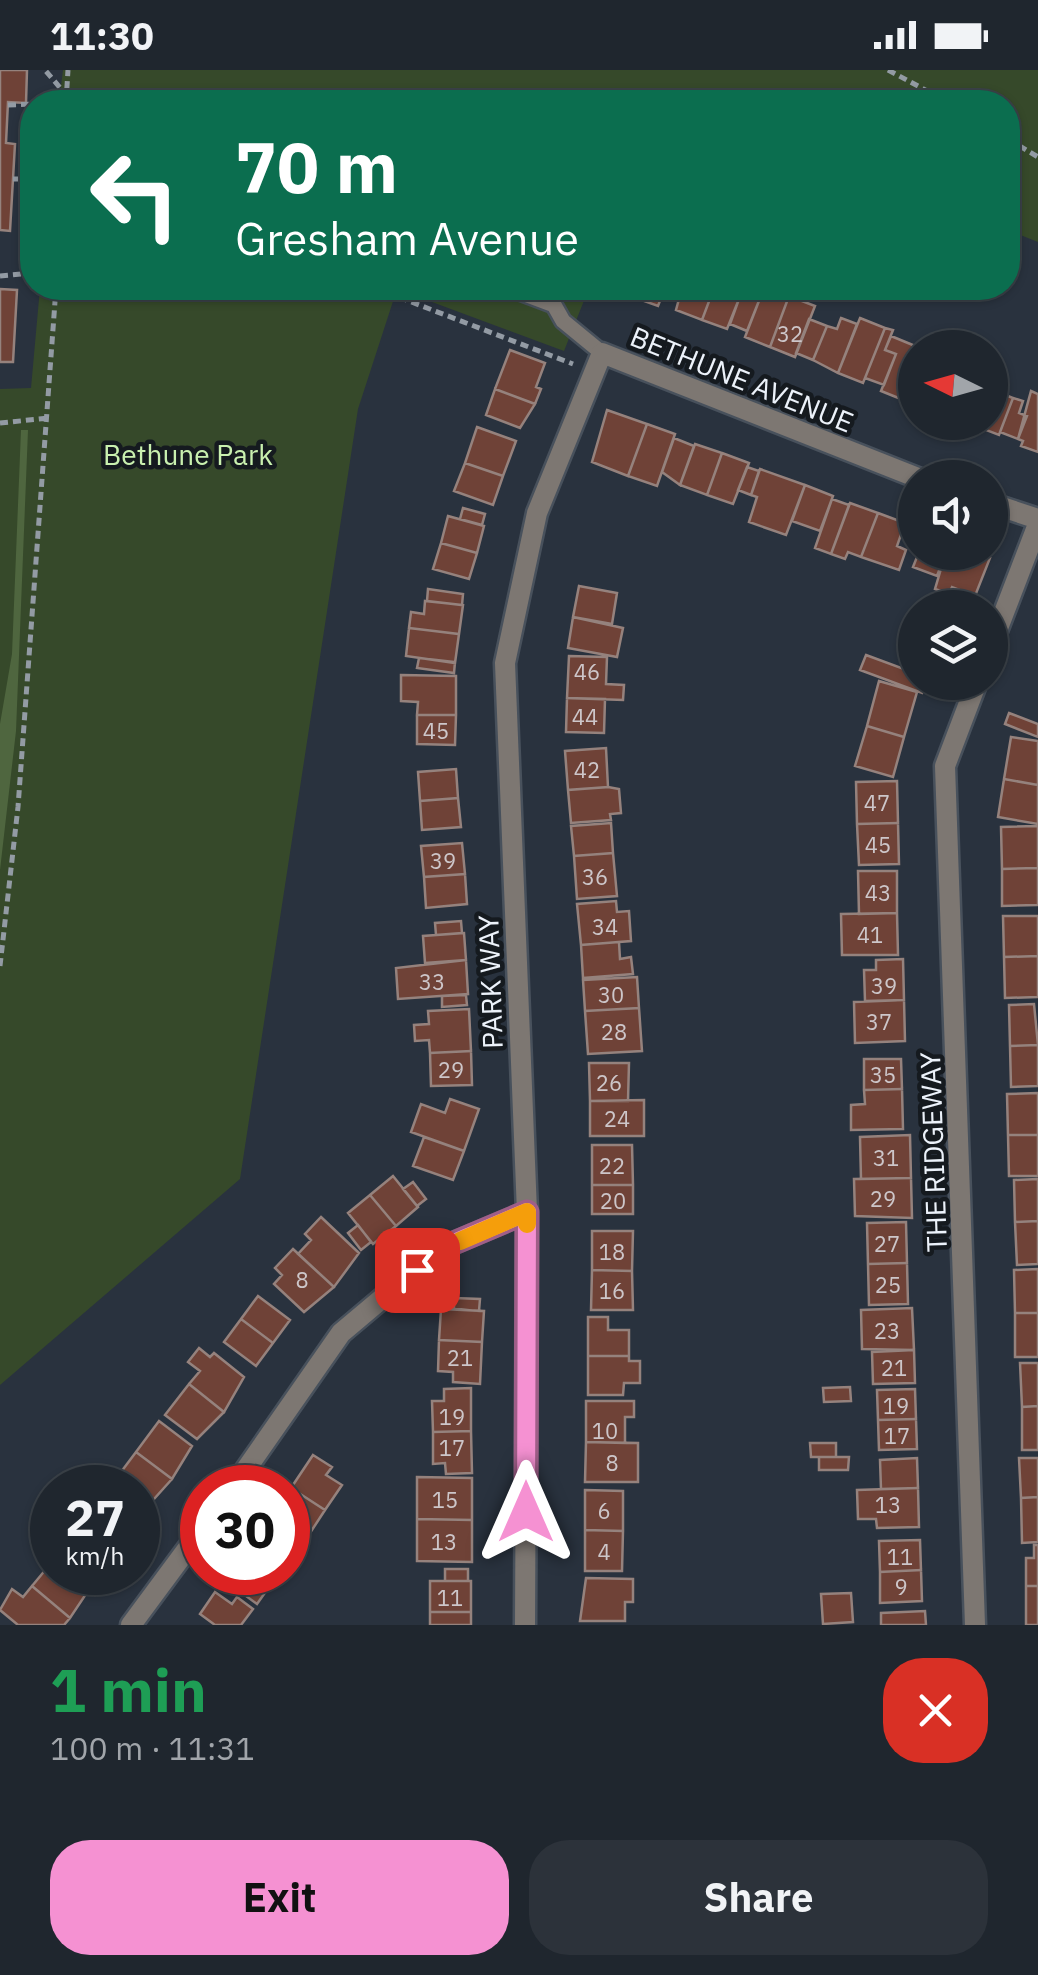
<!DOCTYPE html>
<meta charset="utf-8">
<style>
:root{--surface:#1f262e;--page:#2c323a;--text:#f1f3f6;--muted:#a1a5aa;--line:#3c434a;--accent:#f591d2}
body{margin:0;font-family:"IBM Plex Sans",sans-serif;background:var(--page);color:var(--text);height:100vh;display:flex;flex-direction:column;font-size:38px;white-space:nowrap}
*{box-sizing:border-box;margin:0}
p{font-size:32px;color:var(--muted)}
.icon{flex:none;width:55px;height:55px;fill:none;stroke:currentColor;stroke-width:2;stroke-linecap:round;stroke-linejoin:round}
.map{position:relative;height:1555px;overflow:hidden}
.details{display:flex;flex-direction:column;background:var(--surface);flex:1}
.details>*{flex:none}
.guide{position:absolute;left:20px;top:20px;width:1000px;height:210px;border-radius:40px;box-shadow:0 2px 8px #0004,0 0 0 2px var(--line);background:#0b6e4f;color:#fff;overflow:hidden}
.needle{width:65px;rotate:275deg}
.fabs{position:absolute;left:898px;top:260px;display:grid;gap:20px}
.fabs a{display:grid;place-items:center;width:110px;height:110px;border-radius:50%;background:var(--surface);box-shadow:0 2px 8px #0004,0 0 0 2px var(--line);font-size:50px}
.speed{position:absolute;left:30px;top:1395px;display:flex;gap:20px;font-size:50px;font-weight:700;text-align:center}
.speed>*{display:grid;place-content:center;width:130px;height:130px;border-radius:50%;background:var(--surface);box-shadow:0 2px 8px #0004,0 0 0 2px var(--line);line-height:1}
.speed small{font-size:25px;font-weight:400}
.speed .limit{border:15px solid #d22;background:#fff;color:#111}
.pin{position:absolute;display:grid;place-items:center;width:85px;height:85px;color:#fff;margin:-42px;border-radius:20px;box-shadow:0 5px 15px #0006}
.me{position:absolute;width:110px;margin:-55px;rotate:0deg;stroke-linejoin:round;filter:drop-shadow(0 0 8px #0008)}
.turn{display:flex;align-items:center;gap:35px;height:210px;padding:0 50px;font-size:45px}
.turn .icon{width:130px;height:130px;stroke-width:2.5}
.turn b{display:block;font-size:70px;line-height:85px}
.round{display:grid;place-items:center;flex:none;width:105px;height:105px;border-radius:40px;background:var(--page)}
.summary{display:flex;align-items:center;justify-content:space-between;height:170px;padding:0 50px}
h1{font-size:60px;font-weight:800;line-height:75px;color:#1e9e55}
.button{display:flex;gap:20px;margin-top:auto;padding:20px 50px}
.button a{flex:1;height:115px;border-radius:40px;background:var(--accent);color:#111;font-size:40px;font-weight:800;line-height:115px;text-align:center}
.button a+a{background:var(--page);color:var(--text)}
.status{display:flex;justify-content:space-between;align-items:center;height:70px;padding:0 50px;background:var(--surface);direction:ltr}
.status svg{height:28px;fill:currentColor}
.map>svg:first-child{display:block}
.green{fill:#36492a}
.forest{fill:#4f663f}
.building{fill:#6f4237;stroke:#95827d;stroke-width:2.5}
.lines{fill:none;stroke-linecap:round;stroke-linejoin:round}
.lane-casing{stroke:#48515c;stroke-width:20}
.street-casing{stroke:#48515c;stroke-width:25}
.path{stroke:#939ba4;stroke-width:5;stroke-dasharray:8 5;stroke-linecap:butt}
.lane{stroke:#7d7772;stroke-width:15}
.street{stroke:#7d7772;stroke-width:20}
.route-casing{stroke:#9f5e88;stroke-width:25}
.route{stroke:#f591d2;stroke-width:18}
.slow{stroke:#f59e0b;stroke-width:18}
.labels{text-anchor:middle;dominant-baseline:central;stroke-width:9;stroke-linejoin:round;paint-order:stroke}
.number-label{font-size:22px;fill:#cdc6c9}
.street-label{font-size:28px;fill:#ecf2fa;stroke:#151a1f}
.park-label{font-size:28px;fill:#c9f0af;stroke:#151a1f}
</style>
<div class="status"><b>11:30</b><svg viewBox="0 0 49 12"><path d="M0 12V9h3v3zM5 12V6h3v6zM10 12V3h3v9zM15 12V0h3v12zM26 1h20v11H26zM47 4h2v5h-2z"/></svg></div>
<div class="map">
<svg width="1038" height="1555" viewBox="0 0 1038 1555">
<rect width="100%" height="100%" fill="#29323e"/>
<!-- green -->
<path class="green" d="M63,0H1038V172L1008,160V32H59Z
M40,218H589L564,281L397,219L358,339L240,1109L0,1315V319L31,318Z"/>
<!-- forest -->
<path class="forest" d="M21,360H28L16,661L0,800V654L12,584Z"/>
<!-- building -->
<path class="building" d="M0,0H27L26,33L8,32L6,73L15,74L10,161L0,160Z
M637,218H665L658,236L633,227Z
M682,218H714L702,250L676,240Z
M714,218L743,219L727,259L702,250Z
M764,218L747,261L730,254L743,218Z
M764,218L789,226L770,277L745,267Z
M0,219L17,220L13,292H0Z
M789,226L815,236L795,287L770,277Z
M841,248L857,254L838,303L813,290L827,256L837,259Z
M860,248L885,258L863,313L838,303Z
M809,249L827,256L813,290L796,283Z
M885,258L893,260L885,280L896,284L884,315L865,308Z
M891,266L920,278H915V308L906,331L881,321L896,284L885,280Z
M510,280L545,293L536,317L541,319L535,334L495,319Z
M495,319L535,334L520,358L486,345Z
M990,319L1013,328L999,365L973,355L990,352Z
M1031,321L1038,324V382L1021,376L1023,371L1018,369Z
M1013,328L1023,331L1019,343L1027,346L1018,369L1000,362Z
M607,340L647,354L628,406L592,392Z
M647,354L675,364L657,416L628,406Z
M477,357L516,371L503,406L465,393Z
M674,368L694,376L680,415L662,402Z
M695,374L722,383L707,425L680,415Z
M722,383L749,393L733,434L707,425Z
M465,393L503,406L493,435L454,421Z
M747,397L759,401L751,425L738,420Z
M760,399L805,415L786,465L749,452L757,427L751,425Z
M805,415L833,426L820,461L792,451Z
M832,429L849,435L831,484L815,478Z
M850,433L878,443L861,487L848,482L845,489L831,484Z
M463,438L485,444L482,455L460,449Z
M878,443L905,453L897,476L906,480L899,500L861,487Z
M448,446L484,456L477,483L441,473Z
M441,473L477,483L469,509L433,499Z
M919,482H946L937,506L913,497Z
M946,482H976L990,488L975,526L952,517L949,524L935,519Z
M579,516L617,523L612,554L573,547Z
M428,519L463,524L462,535L427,531Z
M425,531L463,535L459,564L409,558L411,542L424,544Z
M573,547L623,558L617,587L568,578Z
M409,558L459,564L455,593L406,586Z
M866,585L915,603V612H926L922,623L860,600Z
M569,586L607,587L606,614L624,615L623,630L567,628Z
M419,588L455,592L454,603L417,598Z
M401,605L456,606V645H417L418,632L401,631Z
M879,611L917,622L904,667L867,656Z
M567,628L605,629L604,663L566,662Z
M1009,643L1038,654V667L1005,654Z
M417,645H456L455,675L417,674Z
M867,656L904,667L893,707L855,696Z
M1011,667L1038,671V715L1004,709Z
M606,678L608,717L568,720L565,681Z
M456,699L458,728L420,731L418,702Z
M1004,709L1038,715V754L998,747Z
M897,711L898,753L857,754L856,712Z
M608,717L619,719L621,743L610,744L611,750L571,753L568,720Z
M458,728L461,757L422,760L420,731Z
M611,753L613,783L574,786L571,756Z
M898,753L899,794L859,795L857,754Z
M1038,756V798L1002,799L1001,757Z
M462,773L465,804L424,807L421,776Z
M613,783L617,826L577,829L574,786Z
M1038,798V835L1002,836V799Z
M858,801H897V843L859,844Z
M465,804L467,834L426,838L424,807Z
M616,831L617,842L629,841L631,871L581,875L577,834Z
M897,843L898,885H842L841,844Z
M1003,846H1038V886L1004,887Z
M461,851L462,863L436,865L435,853Z
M464,863L466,890L425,893L423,866Z
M619,872L620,889L631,887L633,904L583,908L581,875Z
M1038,886V927L1005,928L1004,887Z
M903,889L904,930L865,931L864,900H876V890Z
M466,890L468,924L398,929L396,898Z
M637,907L639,938L585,941L583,910Z
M466,925L467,935L442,937V926Z
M904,930L905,971L855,973L854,932Z
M1034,934L1038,975L1010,976L1009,935Z
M639,938L642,981L588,984L585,941Z
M469,939L471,981L430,983L429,970L415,971L414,955L429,954L428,941Z
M1038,975V1016L1011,1017L1010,976Z
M471,981L472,1015L431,1016L430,983Z
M864,989H901L902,1019L864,1020Z
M589,993H629L628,1031H590Z
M902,1019L903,1059L851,1060V1035L865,1034L864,1020Z
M1038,1023V1065H1008L1007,1024Z
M450,1029L479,1039L464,1081L411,1062L421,1034L445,1043Z
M644,1030V1066H590V1031Z
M910,1065L911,1108L861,1109L860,1067Z
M1008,1065H1038V1106H1009Z
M424,1067L464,1081L453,1110L413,1096Z
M592,1075H632L633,1115H592Z
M393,1106L418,1137L396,1156L370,1125Z
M911,1108L912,1148L855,1146L854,1109Z
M1038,1109V1151L1015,1152L1014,1110Z
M413,1112L426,1129L417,1136L403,1119Z
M592,1115H633V1144H592Z
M370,1125L396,1156L373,1174L348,1143Z
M321,1147L359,1183L334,1217L298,1184L311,1170L305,1164Z
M1038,1151V1194L1017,1195L1015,1152Z
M906,1152L907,1193L868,1194L867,1153Z
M358,1155L371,1172L361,1180L348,1163Z
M592,1161H633L632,1201L592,1200Z
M293,1179L334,1217L304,1242L274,1214L282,1205L275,1198Z
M907,1193L908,1234L869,1235L868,1194Z
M1038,1199V1243H1015L1014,1200Z
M592,1200L632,1201L633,1240H591Z
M258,1226L290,1250L273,1273L241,1249Z
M454,1228L480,1229L479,1241L454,1239Z
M912,1238L914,1280L862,1279L861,1240Z
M441,1239L484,1241L482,1272L439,1270Z
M1015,1243H1038V1287H1015Z
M588,1247H608V1260H629V1286H588Z
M241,1249L273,1273L256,1296L224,1272Z
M439,1270L482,1272L480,1314L453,1312V1302L438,1301Z
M199,1278L210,1287L214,1283L244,1307L224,1342L189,1314L200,1301L188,1292Z
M914,1280L915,1313L873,1314L872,1282Z
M588,1286H629V1291H640V1313H624L623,1325H588Z
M1020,1293H1038V1336L1022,1337Z
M189,1314L224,1342L197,1369L165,1345Z
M850,1317L851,1331L824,1332L823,1318Z
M471,1318V1361L433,1362L432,1331H444V1319Z
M915,1319L916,1349L878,1350L877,1320Z
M586,1331H634V1347H625V1373L586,1372Z
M1038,1336V1380H1022V1337Z
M916,1349L917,1379L879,1380L878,1350Z
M159,1351L192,1376L172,1409L136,1382Z
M471,1361L472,1403L446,1404L445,1393L433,1394V1362Z
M586,1372L638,1373V1412H585Z
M810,1373H836V1387H811Z
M136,1382L172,1409L145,1439L138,1433V1418H127L118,1406Z
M313,1385L332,1397L326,1405L342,1415L325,1440L291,1418Z
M819,1387H849L848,1400H819Z
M917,1388L918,1418L881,1419L880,1390Z
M1019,1388H1038V1427L1021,1428Z
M417,1407L472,1408V1450L417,1449Z
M291,1418L325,1440L310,1463L288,1449Z
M918,1418L919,1457L877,1458L876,1449H858L857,1420Z
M585,1420L623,1421V1461L585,1460Z
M1038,1427V1472L1022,1473L1021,1428Z
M417,1449L472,1450V1492L417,1491Z
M585,1460L623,1461L622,1501H585Z
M920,1470L921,1500L880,1502L879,1471Z
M1034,1475H1038V1516H1026V1488H1034Z
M52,1492V1502H77L92,1515L70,1548L32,1516Z
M445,1499H468V1511H445Z
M921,1500L922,1531L880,1533V1502Z
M230,1502H278L279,1503L257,1534L224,1510Z
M586,1508L633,1509V1532H625V1551H580Z
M430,1511H471V1542H430Z
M32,1516L70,1548L64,1555H18L0,1540L12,1519L23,1527Z
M1026,1516H1038V1555H1026Z
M215,1522L232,1534L237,1527L253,1539L241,1555H215L200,1544Z
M851,1523L853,1552L823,1554L821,1524Z
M925,1541L926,1555H881V1543Z
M430,1542H471V1555H430Z"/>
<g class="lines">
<defs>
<path id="lane" d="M509,218L554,235L563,251L602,283"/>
<path id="street" d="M990,433L1038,449
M990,579L1038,454
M233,1418L341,1263L442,1178L527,1142
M131,1555L202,1459
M525,1555L527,1142L505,593L537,443L602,283L918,408
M975,1555L945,696L977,612"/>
</defs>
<!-- lane casing -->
<use href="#lane" class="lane-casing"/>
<!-- street casing -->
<use href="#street" class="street-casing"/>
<!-- path -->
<path class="path" d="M888,0L948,32
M40,32L67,26L45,0
M66,32L68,0
M8,35L32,34
M1008,69L1038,87
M13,109H32
M0,206L32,203
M375,218L573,294
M0,353L49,348
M0,896L18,737L56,218"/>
<!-- lane -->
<use href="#lane" class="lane"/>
<!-- street -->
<use href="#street" class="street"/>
</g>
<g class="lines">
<defs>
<path id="route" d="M417,1200L442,1178L527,1142L526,1442"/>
</defs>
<!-- route casing -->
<use href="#route" class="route-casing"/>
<!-- route -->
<use href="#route" class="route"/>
<!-- slow -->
<path class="slow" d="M460,1171L527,1142V1154"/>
</g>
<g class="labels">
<!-- number labels -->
<g class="number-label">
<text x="790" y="263">32</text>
<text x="587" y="601">46</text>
<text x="585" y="646">44</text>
<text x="436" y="660">45</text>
<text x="587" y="699">42</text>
<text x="877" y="732">47</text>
<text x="878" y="774">45</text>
<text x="443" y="790">39</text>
<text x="595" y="806">36</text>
<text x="878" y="822">43</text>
<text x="605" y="856">34</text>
<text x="870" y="864">41</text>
<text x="432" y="911">33</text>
<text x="884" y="915">39</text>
<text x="611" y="924">30</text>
<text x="879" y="951">37</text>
<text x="614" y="961">28</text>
<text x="451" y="999">29</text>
<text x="883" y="1004">35</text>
<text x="609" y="1012">26</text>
<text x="617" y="1048">24</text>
<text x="886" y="1087">31</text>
<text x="612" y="1095">22</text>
<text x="883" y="1128">29</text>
<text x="613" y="1130">20</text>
<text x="887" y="1173">27</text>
<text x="612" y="1181">18</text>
<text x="302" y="1209">8</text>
<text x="888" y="1214">25</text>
<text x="612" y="1220">16</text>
<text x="887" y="1260">23</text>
<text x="460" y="1287">21</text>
<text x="894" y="1297">21</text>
<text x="896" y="1335">19</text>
<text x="452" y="1346">19</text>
<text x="605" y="1360">10</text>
<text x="897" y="1365">17</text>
<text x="452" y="1377">17</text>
<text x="612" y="1392">8</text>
<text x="445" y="1429">15</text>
<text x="888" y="1434">13</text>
<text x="604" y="1440">6</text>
<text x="444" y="1471">13</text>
<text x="604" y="1481">4</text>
<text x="900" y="1486">11</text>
<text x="901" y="1516">9</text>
<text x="450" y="1527">11</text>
</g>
<!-- street labels -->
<g class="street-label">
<text transform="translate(742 309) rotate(22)">BETHUNE AVENUE</text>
<text transform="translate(490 912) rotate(-92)">PARK WAY</text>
<text transform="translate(933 1082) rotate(-92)">THE RIDGEWAY</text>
</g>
<!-- park labels -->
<g class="park-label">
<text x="188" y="384">Bethune Park</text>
</g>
</g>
</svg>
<div class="fabs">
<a><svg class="needle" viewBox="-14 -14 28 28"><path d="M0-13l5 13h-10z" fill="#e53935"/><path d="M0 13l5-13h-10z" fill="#a1a5aa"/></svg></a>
<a><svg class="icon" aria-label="sound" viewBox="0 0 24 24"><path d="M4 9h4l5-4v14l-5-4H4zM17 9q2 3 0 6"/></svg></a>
<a><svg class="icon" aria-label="layers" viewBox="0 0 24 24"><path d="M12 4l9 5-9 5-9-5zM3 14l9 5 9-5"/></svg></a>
</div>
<div class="speed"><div>27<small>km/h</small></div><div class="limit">30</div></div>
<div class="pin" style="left:417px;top:1200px;background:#d93025"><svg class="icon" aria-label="arrive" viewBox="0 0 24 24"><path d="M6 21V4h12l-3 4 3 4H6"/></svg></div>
<svg class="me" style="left:526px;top:1442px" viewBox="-20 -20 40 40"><path d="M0-17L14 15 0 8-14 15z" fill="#f591d2" stroke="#fff" stroke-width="4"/></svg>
<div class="guide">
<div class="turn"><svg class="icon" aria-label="left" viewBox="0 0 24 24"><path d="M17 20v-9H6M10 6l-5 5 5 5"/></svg><div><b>70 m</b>Gresham Avenue</div></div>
</div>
</div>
<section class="details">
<div class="summary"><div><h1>1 min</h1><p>100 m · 11:31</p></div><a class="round" style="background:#d93025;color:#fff"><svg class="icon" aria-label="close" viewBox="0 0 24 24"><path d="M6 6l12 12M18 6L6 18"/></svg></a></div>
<div class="button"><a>Exit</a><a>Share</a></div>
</section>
